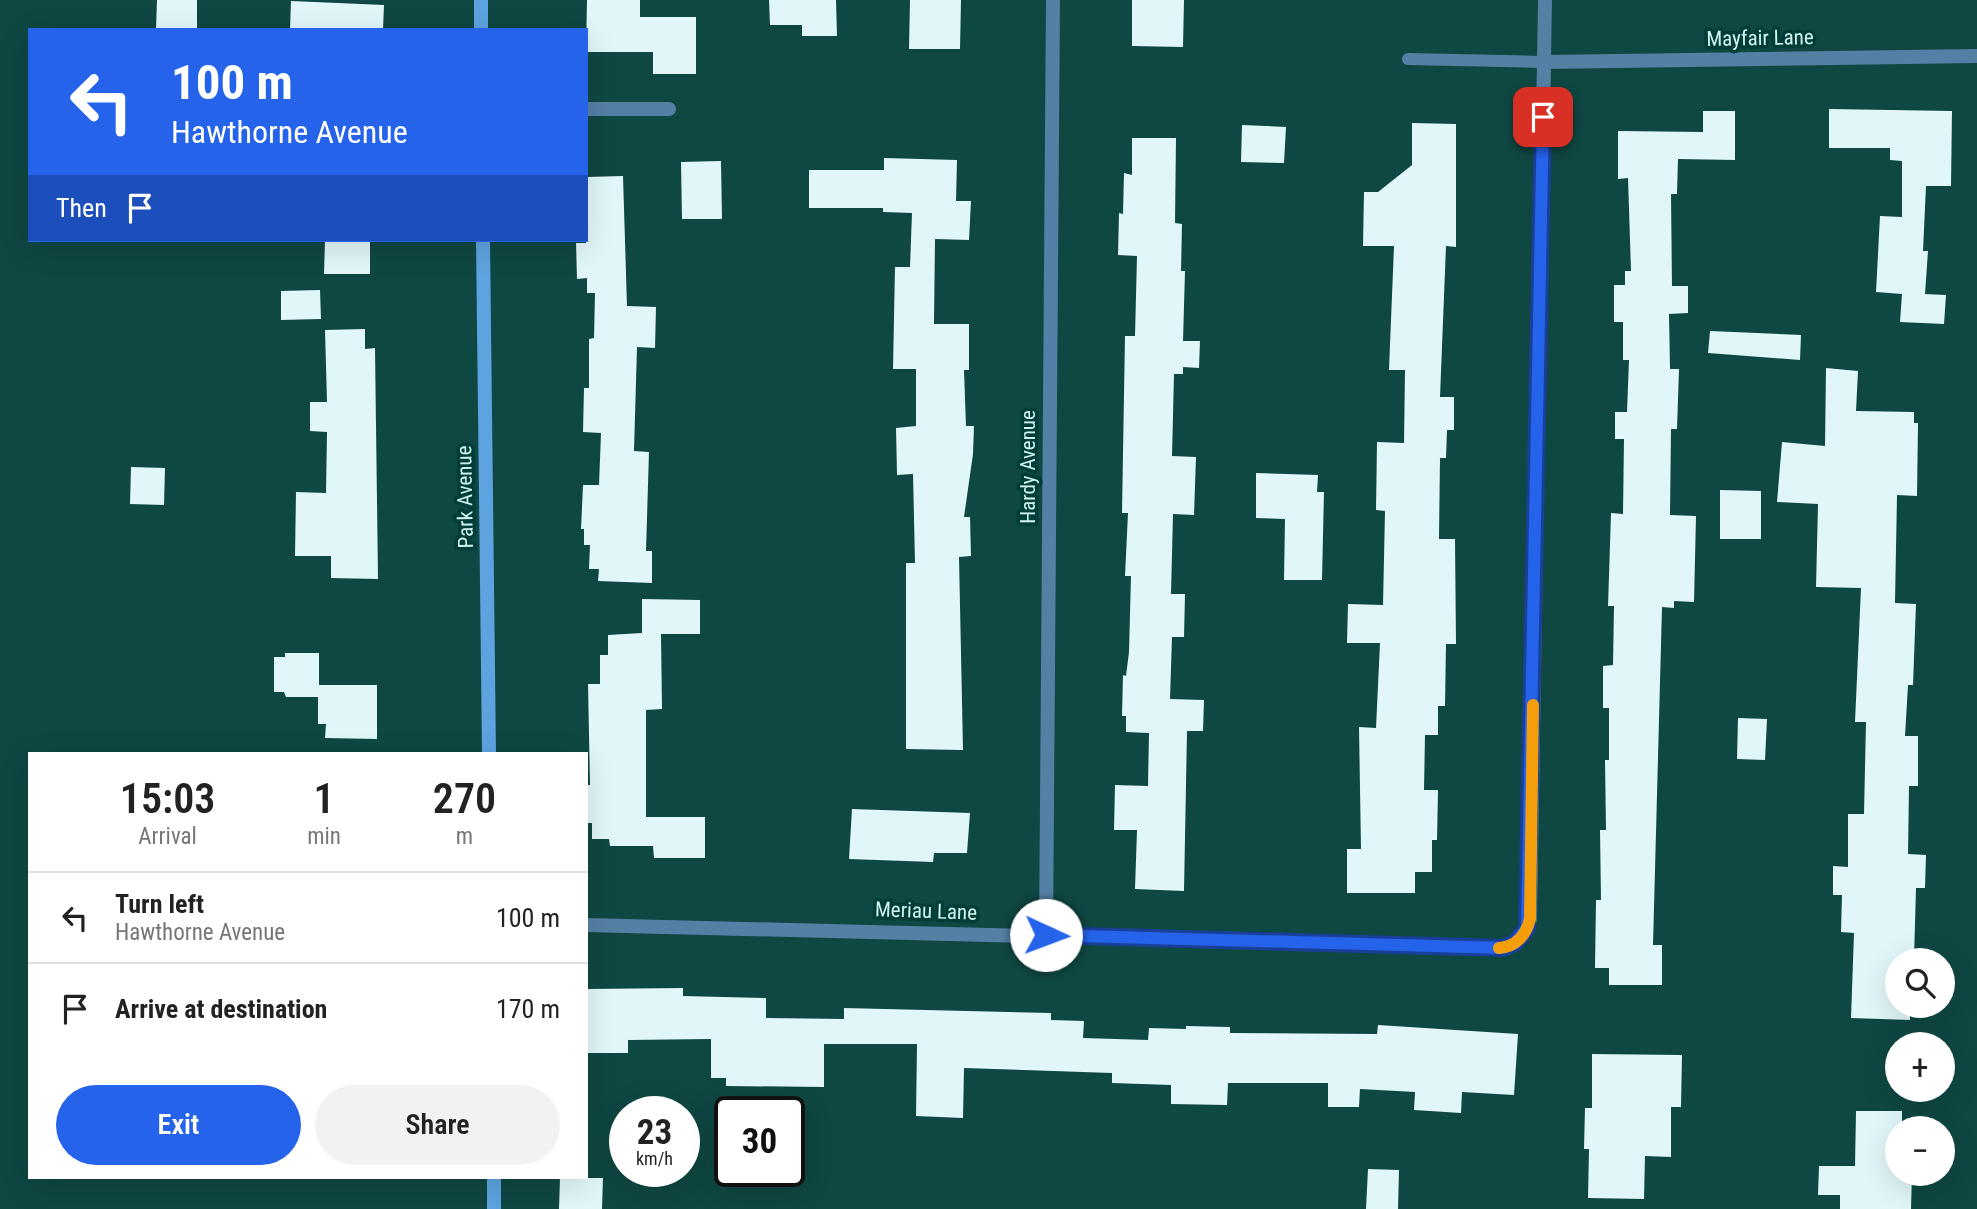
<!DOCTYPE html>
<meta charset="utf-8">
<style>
:root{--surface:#fff;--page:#f2f2f2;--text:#222;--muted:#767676;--line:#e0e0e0;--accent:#2563eb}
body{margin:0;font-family:"Roboto Condensed",sans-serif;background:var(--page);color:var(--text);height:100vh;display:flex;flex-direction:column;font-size:26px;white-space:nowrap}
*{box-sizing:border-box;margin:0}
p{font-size:23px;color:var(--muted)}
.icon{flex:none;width:38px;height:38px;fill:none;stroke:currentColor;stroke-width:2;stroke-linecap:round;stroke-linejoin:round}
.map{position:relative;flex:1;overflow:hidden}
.panel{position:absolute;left:28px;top:752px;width:560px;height:427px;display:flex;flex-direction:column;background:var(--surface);border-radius:0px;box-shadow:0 7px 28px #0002}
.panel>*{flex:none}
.banner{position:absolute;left:28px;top:28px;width:560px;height:214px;border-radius:0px;box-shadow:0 7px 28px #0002;background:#2563eb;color:#fff;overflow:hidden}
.buttons{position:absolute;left:1885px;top:948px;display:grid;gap:14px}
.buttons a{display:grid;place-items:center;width:70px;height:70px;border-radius:50%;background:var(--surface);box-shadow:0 7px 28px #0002;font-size:35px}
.speed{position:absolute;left:609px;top:1096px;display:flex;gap:14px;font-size:35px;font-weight:700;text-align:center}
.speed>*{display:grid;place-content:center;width:91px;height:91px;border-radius:50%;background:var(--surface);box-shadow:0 7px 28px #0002;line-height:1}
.speed small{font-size:18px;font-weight:400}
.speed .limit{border:4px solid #111;border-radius:10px;background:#fff;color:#111}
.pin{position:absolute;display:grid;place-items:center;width:60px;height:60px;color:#fff;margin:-30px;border-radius:14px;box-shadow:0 4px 10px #0006}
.me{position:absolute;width:77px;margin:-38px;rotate:92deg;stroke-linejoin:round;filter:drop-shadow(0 0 5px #0008)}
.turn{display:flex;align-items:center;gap:24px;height:147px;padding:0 28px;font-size:32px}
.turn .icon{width:91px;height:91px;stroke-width:2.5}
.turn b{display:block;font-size:49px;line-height:60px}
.then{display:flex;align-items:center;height:66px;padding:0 28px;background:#0003;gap:14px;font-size:26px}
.eta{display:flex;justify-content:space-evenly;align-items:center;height:119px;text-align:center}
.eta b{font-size:42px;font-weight:600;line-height:49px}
.button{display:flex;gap:14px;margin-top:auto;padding:14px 28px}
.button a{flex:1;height:80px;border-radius:42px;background:var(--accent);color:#fff;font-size:28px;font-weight:600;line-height:80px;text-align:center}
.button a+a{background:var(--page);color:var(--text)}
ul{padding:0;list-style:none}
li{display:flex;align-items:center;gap:21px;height:91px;padding:0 28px;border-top:2px solid var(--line)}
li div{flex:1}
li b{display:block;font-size:26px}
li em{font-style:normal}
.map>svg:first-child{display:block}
.building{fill:#e1f6f8}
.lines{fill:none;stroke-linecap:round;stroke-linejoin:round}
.lane{stroke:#5580a6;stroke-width:12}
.street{stroke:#5580a6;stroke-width:14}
.secondary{stroke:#5da3e0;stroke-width:14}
.route-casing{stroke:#184099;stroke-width:18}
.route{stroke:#2563eb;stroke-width:12}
.slow{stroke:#f59e0b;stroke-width:12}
.labels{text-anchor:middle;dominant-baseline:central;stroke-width:7;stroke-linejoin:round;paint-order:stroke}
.street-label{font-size:21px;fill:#d1f3ee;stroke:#003d38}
</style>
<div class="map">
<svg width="1977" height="1209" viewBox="0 0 1977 1209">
<rect width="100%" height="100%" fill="#0f4742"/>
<!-- building -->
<path class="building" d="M157,0H197V30H156Z
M587,0H640V17H696V74H653V52H586Z
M769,0H836L837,36H802V25H770Z
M910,0H961L960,49H909Z
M1132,0H1184L1183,47L1132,46Z
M291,1L384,5L383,30H290Z
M1829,109L1952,111L1951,186H1926L1923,251H1928L1925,294L1946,295L1944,324L1900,322L1902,294L1876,292L1880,216L1902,217V161L1890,160V148H1829Z
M1703,111H1735V160L1678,159L1677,194H1671L1672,286H1688V313L1669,314L1670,369H1679L1677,429H1671L1670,515L1696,516L1694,602L1674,601V608L1662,607L1653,945H1662V985H1609V968H1595L1596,900H1601L1600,830H1606L1605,760H1609V708H1603V666L1613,665L1614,606H1608L1611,513L1623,514L1624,439H1615V412H1627L1629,360H1623V322H1614V285H1625V271H1631L1628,178L1618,179V131L1703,132Z
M1412,123L1456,124V247L1446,246L1440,397H1454V430H1447L1446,458H1440L1439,539H1455L1456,644H1446L1445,706H1438V735H1425L1424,790H1438L1437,840H1432V872H1415V893H1347V849H1361L1359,727L1376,728L1380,643H1347L1348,604L1383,605L1385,511L1376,510L1377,442L1404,443L1405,370H1389L1394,246H1363L1364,192H1378L1412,165Z
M1242,125L1286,127L1284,163L1241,162Z
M1132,138H1176L1175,223L1182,224L1181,271H1185L1183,341H1200L1199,368L1183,367V374H1174L1172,456L1196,457L1194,515L1173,514L1171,594H1185L1184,637H1172L1170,699L1204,700L1203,731H1187L1184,891L1135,889L1137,830H1114L1115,785L1148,786L1149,733L1126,732V716H1122L1123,675L1126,676L1129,652L1131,576H1125L1128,513H1122L1125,336H1135L1137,256L1118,255L1119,213L1123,214L1124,173L1132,175Z
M884,158L957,160L956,201H971L969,240L935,239L934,324H969V370H964L966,426H974L973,454L964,517H970L971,556L959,557L963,750L906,749V563H915L913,474L897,475L896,428L916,426V369H893L895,267H910L912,213L883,212V208H809V170H884Z
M721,161L722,219H682L681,162Z
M623,176L627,306L656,307L655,348L637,347L634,451L649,452L646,551H652V583L598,581L599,569H589L590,545H584V529H581L583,485H599L601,433L583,432L584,388H589V339L594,338L595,293H587V278L577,279L576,243H586V177Z
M325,240H370V274H324Z
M320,290L321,319L281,320V291Z
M365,329V349L375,348L378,579L331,578V556H295L296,492L326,493L327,432L310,431V402H327L325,330Z
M1710,331L1801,335L1800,360L1708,353Z
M1826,368L1858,371L1856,411L1914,412V423H1918L1917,496L1897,495L1895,603L1916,604L1913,685H1908L1905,736H1918V786H1909L1908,854L1926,855L1925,888H1916L1914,959L1897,961V1006H1910V1020L1851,1018L1854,933L1841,932L1842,895H1833V866L1848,867V814H1864L1866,722H1855L1861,588L1816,587L1818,504L1777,502L1782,442L1825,446Z
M131,467L165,468L164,505L130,504Z
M1256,473L1318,475L1317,492H1324L1322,580H1284L1285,519L1256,518Z
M1720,490L1761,491V539H1720Z
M642,599L700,600V634H661L662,709L646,710V817H705V858H654L653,846H610L609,839H592V823H586V785H590L588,684H600V655H608V635L642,633Z
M285,653H319V685H377V739L325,738L326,724H318V697H286L284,692H274V657H285Z
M1738,718L1767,719L1765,760L1737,759Z
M852,809L970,813L967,853H934L933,862L849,859Z
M683,988V996L766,998V1018L844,1019V1008L1051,1013V1020L1084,1021L1083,1038L1148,1040L1149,1028L1186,1029V1026L1230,1027V1033L1377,1034L1378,1025L1518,1034L1514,1095L1462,1092L1461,1113L1414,1110L1415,1092L1360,1089L1359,1107H1328V1083H1228L1227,1105L1171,1104V1085L1112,1083V1073L964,1068L963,1118L916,1116L917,1044H824V1087L726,1086V1078H711V1039L628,1040V1053H586V989Z
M1592,1054L1682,1055L1681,1107H1671V1157L1645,1156L1644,1199L1588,1198L1589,1149H1584L1585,1108H1592Z
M1856,1111H1902V1128L1908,1129H1897V1174H1912L1911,1209H1840V1195H1818L1819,1166H1855Z
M1368,1169L1399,1170L1398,1209H1366Z
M560,1178H603L602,1209H559Z"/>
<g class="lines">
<!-- lane -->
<path class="lane" d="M1408,59L1544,62"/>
<!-- street -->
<path class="street" d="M1544,62L1977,56
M586,109H669
M586,925L1480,947C1504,948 1523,946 1530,919L1545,0
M1046,935L1053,0"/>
<!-- secondary -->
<path class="secondary" d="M481,0V30
M483,240L489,754
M494,1178V1209"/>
</g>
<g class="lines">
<defs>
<path id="route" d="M1046,935L1503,948L1515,943L1527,928L1543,117"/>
</defs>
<!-- route casing -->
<use href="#route" class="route-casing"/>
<!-- route -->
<use href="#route" class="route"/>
<!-- slow -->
<path class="slow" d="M1499,948C1516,947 1526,935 1530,919L1533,705"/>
</g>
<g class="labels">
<!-- street labels -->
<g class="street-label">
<text transform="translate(1760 38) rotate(-1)">Mayfair Lane</text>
<text transform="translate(1028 467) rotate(-90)">Hardy Avenue</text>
<text transform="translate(465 497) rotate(-91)">Park Avenue</text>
<text transform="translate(926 911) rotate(2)">Meriau Lane</text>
</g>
</g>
</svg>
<div class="buttons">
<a><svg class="icon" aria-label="search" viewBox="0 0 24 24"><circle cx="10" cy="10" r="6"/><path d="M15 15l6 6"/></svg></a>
<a>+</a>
<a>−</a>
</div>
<div class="speed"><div>23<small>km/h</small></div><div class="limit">30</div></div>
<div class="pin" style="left:1543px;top:117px;background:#d93025"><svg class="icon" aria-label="arrive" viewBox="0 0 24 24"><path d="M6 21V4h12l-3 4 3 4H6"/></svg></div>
<svg class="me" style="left:1046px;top:935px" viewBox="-20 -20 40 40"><circle r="19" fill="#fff"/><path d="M0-13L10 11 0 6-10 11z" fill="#2563eb"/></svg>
<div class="banner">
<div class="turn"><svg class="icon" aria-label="left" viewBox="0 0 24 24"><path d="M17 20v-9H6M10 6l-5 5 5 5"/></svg><div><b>100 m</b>Hawthorne Avenue</div></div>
<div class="then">Then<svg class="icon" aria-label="arrive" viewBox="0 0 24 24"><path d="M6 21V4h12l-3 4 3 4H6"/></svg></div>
</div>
<section class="panel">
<div class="eta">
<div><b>15:03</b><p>Arrival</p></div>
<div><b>1</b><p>min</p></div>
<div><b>270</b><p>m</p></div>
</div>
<ul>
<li><svg class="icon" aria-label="left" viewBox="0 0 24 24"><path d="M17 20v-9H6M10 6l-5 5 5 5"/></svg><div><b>Turn left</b><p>Hawthorne Avenue</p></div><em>100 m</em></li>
<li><svg class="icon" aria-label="arrive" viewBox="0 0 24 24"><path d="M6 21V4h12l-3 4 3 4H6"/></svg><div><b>Arrive at destination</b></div><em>170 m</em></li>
</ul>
<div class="button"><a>Exit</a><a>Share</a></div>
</section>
</div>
